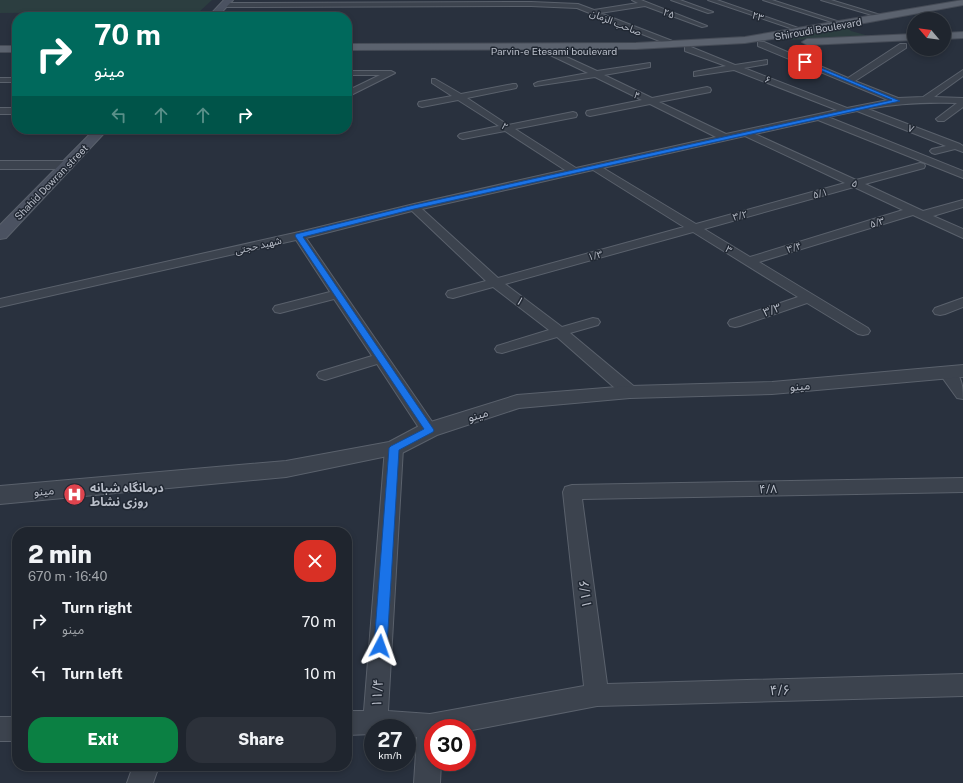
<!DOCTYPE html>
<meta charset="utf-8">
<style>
:root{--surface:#1f252e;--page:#2c313a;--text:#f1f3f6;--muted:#a1a5aa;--line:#3c424a;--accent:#0b8043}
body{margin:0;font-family:"Public Sans","Noto Sans Arabic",sans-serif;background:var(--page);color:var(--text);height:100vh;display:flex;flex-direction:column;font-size:15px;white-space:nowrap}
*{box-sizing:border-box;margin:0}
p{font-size:13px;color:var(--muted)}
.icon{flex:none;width:22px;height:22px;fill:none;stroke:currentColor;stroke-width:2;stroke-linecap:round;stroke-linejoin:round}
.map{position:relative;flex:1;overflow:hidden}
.side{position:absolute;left:12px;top:527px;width:340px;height:244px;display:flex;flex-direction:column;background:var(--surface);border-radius:16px;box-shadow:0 2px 6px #0003,0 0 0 1px var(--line)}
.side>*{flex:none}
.banner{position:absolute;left:12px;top:12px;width:340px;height:122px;border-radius:16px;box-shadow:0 2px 6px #0003,0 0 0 1px var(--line);background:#00695c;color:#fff;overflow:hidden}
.needle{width:26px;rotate:299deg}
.controls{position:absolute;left:907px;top:12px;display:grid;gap:8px}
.controls a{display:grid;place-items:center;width:44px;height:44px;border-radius:50%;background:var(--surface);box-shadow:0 2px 6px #0003,0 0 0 1px var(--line);font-size:20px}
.speed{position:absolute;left:364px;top:719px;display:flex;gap:8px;font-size:20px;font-weight:700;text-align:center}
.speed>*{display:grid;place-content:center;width:52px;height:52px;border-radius:50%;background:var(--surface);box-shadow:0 2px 6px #0003,0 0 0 1px var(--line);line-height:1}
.speed small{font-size:10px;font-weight:400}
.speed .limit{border:6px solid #d22;background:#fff;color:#111}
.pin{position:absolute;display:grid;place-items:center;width:34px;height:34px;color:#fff;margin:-17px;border-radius:8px;box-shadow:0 2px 6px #0006}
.me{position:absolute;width:44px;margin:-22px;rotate:4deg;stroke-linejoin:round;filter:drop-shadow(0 0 3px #0008)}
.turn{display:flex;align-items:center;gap:14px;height:84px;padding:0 16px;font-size:18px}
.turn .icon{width:52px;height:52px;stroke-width:2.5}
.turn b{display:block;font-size:28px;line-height:34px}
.lanes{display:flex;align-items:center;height:38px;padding:0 16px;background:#0003;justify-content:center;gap:20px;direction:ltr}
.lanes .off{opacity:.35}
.round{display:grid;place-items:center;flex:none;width:42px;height:42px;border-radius:16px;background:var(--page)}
.overview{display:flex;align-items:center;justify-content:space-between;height:68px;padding:0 16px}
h1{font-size:24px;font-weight:800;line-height:30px}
.primary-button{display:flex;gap:8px;margin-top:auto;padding:8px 16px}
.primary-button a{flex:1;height:46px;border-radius:16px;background:var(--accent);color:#fff;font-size:16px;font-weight:800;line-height:46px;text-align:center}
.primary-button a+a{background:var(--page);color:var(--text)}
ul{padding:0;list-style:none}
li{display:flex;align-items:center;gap:12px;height:52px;padding:0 16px}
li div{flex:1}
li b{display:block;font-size:15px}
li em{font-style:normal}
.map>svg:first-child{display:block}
.green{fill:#2c3e40}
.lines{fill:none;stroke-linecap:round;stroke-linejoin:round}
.minor-casing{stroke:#5a616c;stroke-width:2}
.tertiary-casing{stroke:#5a616c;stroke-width:2}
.secondary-casing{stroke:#5a616c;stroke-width:2}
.primary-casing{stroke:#464c57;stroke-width:2}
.minor{fill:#3c434e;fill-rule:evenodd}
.tertiary{fill:#3c434e;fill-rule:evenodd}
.secondary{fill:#4b5261;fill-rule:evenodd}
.primary{fill:#5b626e;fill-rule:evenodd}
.route{fill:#1a73e8;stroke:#114b97}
.labels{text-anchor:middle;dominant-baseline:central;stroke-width:3;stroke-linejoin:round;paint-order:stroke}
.far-street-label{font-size:10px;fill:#b9bec9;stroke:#212833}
.street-label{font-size:12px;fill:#b9bec9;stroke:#212833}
.poi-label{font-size:12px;font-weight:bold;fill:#b9bec9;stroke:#212833;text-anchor:start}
.near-street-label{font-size:14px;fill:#b9bec9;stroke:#212833}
</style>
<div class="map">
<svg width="963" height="783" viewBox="0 0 963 783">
<rect width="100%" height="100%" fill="#29313e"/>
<!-- green -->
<path class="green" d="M0,0H212L199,12L0,13Z
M846,26L851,31L876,38L780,40Z"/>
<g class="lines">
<defs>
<path id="minor" d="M632,0H641L707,26L702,27L645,6L600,13L675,42V46H672L577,8L531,6L223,7L220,5L223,3L531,2L578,4L594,10L638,3Z
M671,0H680L713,12L708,13Z
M708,0H717L807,31L802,32Z
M763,0H772L846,24L841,25Z
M821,0H831L887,17L882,18Z
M758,42H764L848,78L900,44H906V48L855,81L898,98L923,97L963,70V76L934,97L963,98V107L944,121H938L936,119L957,103C925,102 899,103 868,109L960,144L963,146V152L955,149L935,154L932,153L930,151L932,149L946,146L857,111L828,117L963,171V178L818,120L755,134L856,180L920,163L924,164L925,166L924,168L865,184L923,211L963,200V207L933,216L963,229V238L913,215L759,262L868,328L870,331L868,334L863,335L858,334L807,303L740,326L735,327L730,326L728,323L730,320L798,297L693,232L505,284L562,327L593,318L598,319L600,322L598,325L570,333L636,388L638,392L636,396L630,397L624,396L557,337L502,353L497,352L495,349L497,346L549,330L493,287L453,298L448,297L446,294L448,291L486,281L412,211L306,238L435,426L437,430L435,434L429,436L423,434L377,364L325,380L319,378L317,375L319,372L372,356L334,299L280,313L275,312L273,309L275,306L330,292L296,240L0,307V299L299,232L414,204L565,170L505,131L463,139L460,138L458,136L460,134L499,126L458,100L422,107L419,106L418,104L419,102L452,96L432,83V79H435L461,94L513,84H516L517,86L516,88L467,98L508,125L573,112L576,113L577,115L576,117L515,129L576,168L716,137L650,104L590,116L587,115L586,113L587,111L642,100L595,77L535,86L534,84L538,82L588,73L546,53V49H549L597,71L650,63V67L604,75L652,98L707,87L710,88L711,90L710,92L659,102L726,134L837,110L734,70L694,76V72L726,66L685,51V47H691L735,65L767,60V64L744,68L847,108L888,100L758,46ZM745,136L845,183L696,224L603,168ZM593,170L684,227L498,278L422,209ZM854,187L903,210L750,257L704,229Z
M347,71H391L395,73L347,97V91L380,75H347Z
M0,78H17V82H0Z
M0,108H17V114H0Z
M963,298V307L945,314L940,315L935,314L933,311L935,308Z
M947,368C962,372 963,386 963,399L957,398L939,373L942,370Z
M394,442L400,444L403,448L388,711L430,714L584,686L563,492L565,487L572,485L963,478V492L582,499L607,684L963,674V696L597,706L467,731V728H433V762H441L440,783H414L417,737L407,736V728H373V734L347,735V711H364L385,448L388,444Z
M0,717H17V741H0Z
M133,766H159L153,783H127Z"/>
<path id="tertiary" d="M0,161H67L72,162L73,165L72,168L67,169H0Z
M963,365V377L772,394L630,398L519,408L437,435L402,453L286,477L0,504V486L286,461L389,442L421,425L517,395L630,386L772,382Z"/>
<path id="secondary" d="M224,0H233L217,17H208Z
M95,129H108L6,238L0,239V225Z"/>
<path id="primary" d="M963,0V5L804,34L745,43L636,49L347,50V44L636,43L745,37Z
M963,32V38L944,39V33Z
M914,34V40L807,45L802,42L807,39Z
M0,46H17V52H0Z"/>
</defs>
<!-- minor casing -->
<use href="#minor" class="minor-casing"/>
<!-- tertiary casing -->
<use href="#tertiary" class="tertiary-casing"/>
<!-- secondary casing -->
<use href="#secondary" class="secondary-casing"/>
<!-- primary casing -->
<use href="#primary" class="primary-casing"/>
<!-- minor -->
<use href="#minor" class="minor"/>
<!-- tertiary -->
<use href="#tertiary" class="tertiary"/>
<!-- secondary -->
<use href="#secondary" class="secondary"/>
<!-- primary -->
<use href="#primary" class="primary"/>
</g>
<!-- route -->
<path class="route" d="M805,61L900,101L414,209L303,237L434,430L433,432L399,450L387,646L385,650L380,652L376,650L374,646L389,448L391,446L424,429L295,236L296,234L414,205L892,100L803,63Z"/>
<!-- icons -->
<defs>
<symbol id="hospital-disc" viewBox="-11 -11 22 22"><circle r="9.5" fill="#e0444e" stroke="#212833"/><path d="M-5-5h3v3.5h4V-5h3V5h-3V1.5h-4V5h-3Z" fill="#fff"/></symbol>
</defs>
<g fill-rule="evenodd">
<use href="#hospital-disc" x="62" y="482" width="25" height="25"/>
</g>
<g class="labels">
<!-- far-street labels -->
<g class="far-street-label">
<text transform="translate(669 13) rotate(21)">۲۵</text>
<text transform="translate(758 16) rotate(19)">۲۳</text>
<text transform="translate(616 22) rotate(22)">صاحب الزمان</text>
<text transform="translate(818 29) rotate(-10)">Shiroudi Boulevard</text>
<text x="554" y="51">Parvin-e Etesami boulevard</text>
<text transform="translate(768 79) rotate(22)">۶</text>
<text transform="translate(637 95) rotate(26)">۴</text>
<text transform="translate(505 126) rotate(33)">۲</text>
<text transform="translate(911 128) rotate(21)">۷</text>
<text transform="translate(51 182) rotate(-46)">Shahid Dowran street</text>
<text transform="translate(855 183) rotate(25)">۵</text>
<text transform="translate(820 193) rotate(-15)">۵/۱</text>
<text transform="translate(740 215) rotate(-15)">۳/۲</text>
<text transform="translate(877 222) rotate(-17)">۵/۳</text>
<text transform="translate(258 245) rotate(-13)">شهید حجتی</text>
<text transform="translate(794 247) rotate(-17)">۳/۴</text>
<text transform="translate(729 249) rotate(32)">۳</text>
<text transform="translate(595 255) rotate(-15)">۱/۳</text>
</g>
<!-- street labels -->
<g class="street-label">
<text transform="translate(520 301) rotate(37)">۱</text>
<text transform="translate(772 310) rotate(-19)">۳/۳</text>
<text transform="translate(800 386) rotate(-5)">مینو</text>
<text transform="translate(478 415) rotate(-17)">مینو</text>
<text transform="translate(768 489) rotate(-1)">۴/۸</text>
<text transform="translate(44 491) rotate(-5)">مینو</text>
</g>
<!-- poi labels -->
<g class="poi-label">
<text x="90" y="488">درمانگاه شبانه<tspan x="90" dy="14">روزی نشاط</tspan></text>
</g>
<!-- near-street labels -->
<g class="near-street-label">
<text transform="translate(585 594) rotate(-97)">۱۱/۶</text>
<text transform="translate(780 690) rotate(-2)">۴/۶</text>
<text transform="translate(377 693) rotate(-86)">۱۱/۴</text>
</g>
</g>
</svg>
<div class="controls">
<a><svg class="needle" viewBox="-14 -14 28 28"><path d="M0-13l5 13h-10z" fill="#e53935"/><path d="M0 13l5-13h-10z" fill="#a1a5aa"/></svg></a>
</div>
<div class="speed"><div>27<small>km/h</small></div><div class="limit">30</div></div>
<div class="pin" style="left:805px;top:62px;background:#d93025"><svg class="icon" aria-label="arrive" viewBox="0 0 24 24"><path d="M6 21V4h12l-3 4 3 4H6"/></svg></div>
<svg class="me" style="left:380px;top:646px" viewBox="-20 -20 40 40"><path d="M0-17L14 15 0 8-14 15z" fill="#1a73e8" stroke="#fff" stroke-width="4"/></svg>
<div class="banner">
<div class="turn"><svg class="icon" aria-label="right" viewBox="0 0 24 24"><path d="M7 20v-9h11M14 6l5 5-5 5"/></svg><div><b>70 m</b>مینو</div></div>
<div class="lanes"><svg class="icon off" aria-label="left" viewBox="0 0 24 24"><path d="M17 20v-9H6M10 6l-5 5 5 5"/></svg><svg class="icon off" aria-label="ahead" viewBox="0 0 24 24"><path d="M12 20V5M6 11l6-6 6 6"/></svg><svg class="icon off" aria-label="ahead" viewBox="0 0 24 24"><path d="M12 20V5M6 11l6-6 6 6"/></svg><svg class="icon" aria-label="right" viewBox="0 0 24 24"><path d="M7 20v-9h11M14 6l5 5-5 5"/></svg></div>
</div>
<section class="side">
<div class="overview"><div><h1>2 min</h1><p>670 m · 16:40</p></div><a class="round" style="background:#d93025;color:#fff"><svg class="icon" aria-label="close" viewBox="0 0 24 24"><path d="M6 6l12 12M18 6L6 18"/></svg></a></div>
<ul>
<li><svg class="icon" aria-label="right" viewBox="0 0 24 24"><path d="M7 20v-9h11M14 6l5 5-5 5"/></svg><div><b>Turn right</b><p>مینو</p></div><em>70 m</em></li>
<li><svg class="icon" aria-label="left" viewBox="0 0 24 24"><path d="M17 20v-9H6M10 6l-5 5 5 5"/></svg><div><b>Turn left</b></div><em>10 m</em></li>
</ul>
<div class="primary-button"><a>Exit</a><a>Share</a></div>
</section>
</div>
